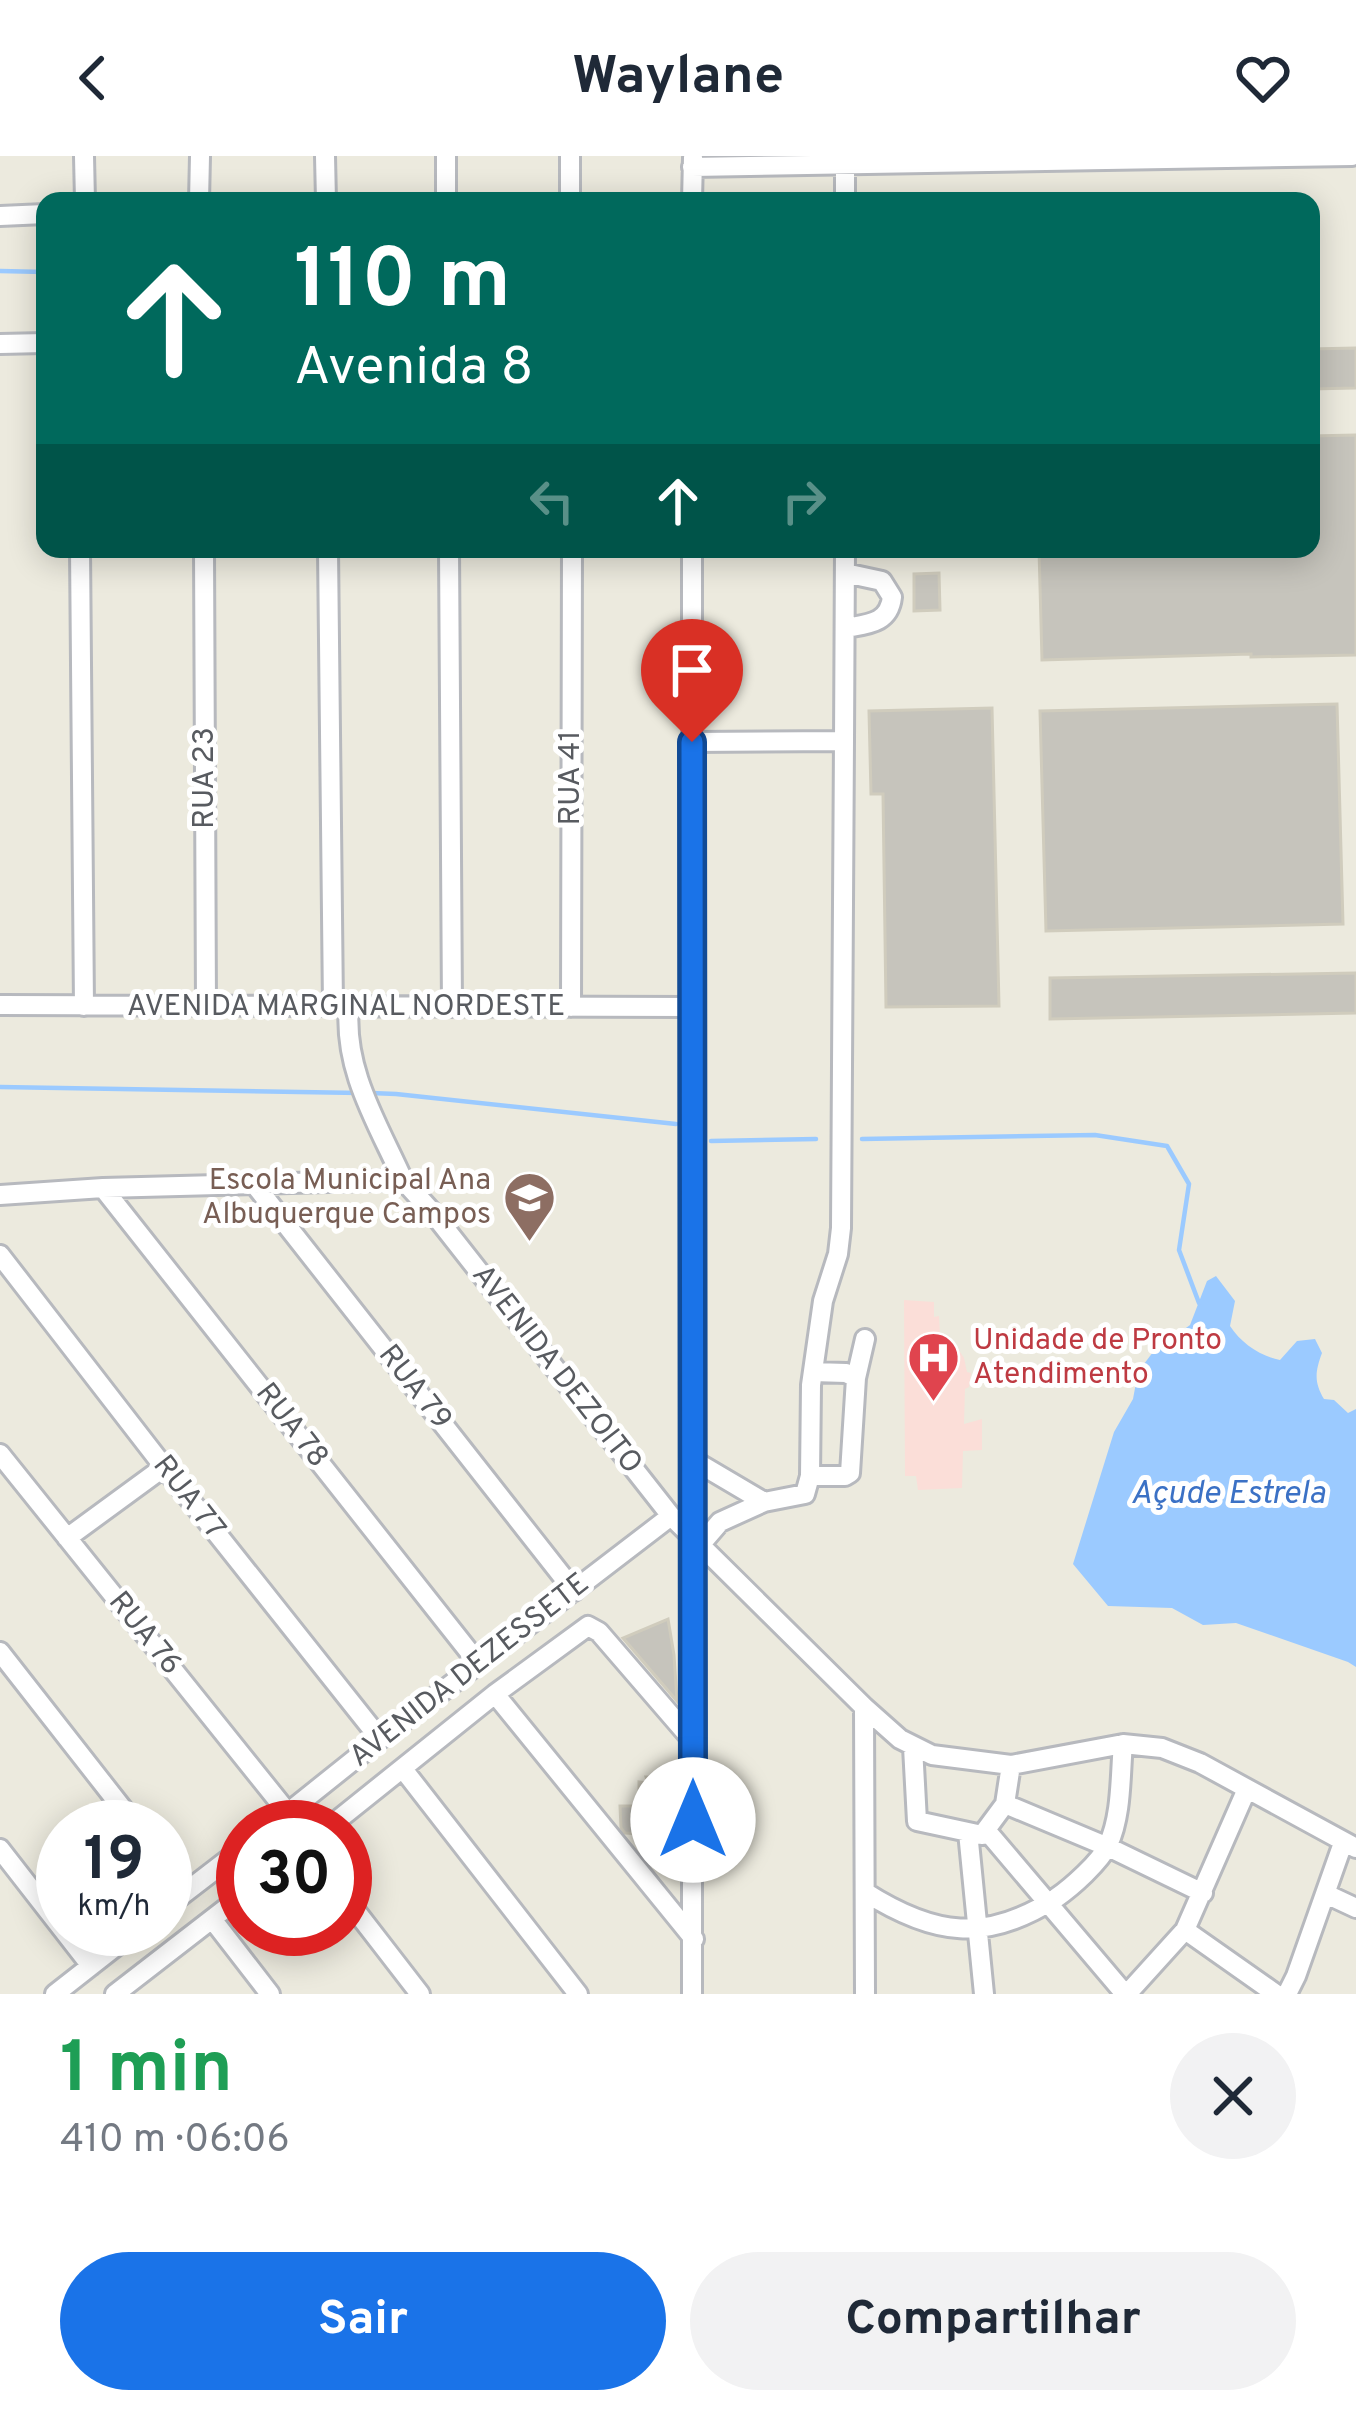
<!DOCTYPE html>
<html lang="pt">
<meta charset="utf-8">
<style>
:root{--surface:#fff;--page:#f2f2f3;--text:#1f2937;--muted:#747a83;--accent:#1a73e8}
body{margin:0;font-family:Overpass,sans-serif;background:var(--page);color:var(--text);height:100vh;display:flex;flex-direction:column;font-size:45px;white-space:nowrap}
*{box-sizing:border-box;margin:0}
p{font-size:39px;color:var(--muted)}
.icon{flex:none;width:66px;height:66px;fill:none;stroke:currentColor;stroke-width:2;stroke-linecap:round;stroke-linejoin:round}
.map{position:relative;height:1838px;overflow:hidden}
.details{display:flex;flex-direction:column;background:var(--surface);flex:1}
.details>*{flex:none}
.top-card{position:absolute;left:36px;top:36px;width:1284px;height:366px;border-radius:24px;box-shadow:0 6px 30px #0003;background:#00695c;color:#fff;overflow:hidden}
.speed{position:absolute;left:36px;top:1644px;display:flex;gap:24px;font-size:60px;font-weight:700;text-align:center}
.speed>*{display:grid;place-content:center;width:156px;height:156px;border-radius:50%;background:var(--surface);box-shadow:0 6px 30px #0003;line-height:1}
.speed small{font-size:30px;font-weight:400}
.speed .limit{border:18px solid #d22;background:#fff;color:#111}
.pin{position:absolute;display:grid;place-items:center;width:102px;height:102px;color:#fff;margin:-123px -51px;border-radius:50% 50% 50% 0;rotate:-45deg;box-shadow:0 0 12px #0007}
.pin .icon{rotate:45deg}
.me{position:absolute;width:132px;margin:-66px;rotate:0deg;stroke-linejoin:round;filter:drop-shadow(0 0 9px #0008)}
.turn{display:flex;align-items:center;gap:42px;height:252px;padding:0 60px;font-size:54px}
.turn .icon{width:156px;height:156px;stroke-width:2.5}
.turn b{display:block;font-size:84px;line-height:102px}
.lanes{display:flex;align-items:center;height:114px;padding:0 60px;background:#0003;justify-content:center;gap:60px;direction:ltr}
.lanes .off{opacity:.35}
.round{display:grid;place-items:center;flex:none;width:126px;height:126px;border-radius:63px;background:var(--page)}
.headline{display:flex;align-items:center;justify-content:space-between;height:204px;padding:0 60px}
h1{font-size:72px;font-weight:700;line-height:90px;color:#1e9e55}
.button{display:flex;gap:24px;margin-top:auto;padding:24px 60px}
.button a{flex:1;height:138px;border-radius:72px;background:var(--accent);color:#fff;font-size:48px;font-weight:700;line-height:138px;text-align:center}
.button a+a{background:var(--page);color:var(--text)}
header{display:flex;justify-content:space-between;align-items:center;height:156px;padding:0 60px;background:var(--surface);font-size:54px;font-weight:700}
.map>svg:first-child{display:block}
.medical{fill:#fbded8}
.water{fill:#9bcaff}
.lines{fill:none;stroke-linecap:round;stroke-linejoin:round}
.stream{stroke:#9bcaff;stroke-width:4.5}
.building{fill:#c6c4bc;stroke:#d0ccbd;stroke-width:3}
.minor-casing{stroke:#b7b9be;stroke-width:24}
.minor{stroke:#fff;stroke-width:18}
.route-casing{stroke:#114b97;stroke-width:30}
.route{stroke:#1a73e8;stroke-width:21}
.labels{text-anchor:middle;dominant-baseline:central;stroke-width:10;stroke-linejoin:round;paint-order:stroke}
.street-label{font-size:30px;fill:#585b60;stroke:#fff}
.education-label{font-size:30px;fill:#785e54;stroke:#fff;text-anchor:end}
.health-label{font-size:30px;fill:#be3a42;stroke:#fff;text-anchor:start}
.water-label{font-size:33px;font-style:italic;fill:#3b71c5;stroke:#fff}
</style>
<header><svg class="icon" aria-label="back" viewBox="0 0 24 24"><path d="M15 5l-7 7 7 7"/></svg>Waylane<svg class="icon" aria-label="heart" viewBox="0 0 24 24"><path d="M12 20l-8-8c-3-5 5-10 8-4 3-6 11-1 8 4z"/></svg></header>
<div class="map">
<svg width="1356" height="1838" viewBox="0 0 1356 1838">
<rect width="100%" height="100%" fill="#eceade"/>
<!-- medical -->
<path class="medical" d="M904,1144L934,1146V1161L939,1160L940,1179L955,1188L964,1202L967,1216L971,1217L969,1231L965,1233L964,1268L982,1263V1294L963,1295L962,1332L918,1334L916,1320H905Z"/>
<!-- water -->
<path class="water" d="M1216,1120L1235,1145L1230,1170C1241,1187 1260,1200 1280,1204L1297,1185L1315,1183L1322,1197C1315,1216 1314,1226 1324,1243L1334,1244L1348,1257L1356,1253V1511L1348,1506L1236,1467L1203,1469L1172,1452L1108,1450L1073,1408L1114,1276L1133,1243L1138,1216L1153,1196L1190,1169L1207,1125Z"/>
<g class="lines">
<!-- stream -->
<path class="stream" d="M0,115L45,116
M0,931L360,937
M371,937L396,938L676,968
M862,983L1095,979L1167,990L1189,1028L1179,1094L1199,1147
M711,985L816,983"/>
</g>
<!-- building -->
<path class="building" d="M1356,192V232L1311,233V193Z
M1356,279V499L1251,501V498L1042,504L1039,393H1311V280Z
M939,417L940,454L914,455V418Z
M1337,548L1343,768L1046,775L1040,555Z
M992,552L999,850L886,851L883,638H871L869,555Z
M1356,817V857L1050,863V822Z
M668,1463L674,1499L677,1545L623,1482Z
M671,1614V1660L666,1661V1701L647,1700L643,1678L625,1677L621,1672L620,1650H639V1626L648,1627L646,1621H656L657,1616Z"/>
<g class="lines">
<defs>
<path id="minor" d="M84,0L85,45
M325,0L326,45
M570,0V45
M845,0V45
M692,11L1352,0
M199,45L200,0
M446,45V0
M692,45L693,2
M0,60L45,58
M0,188L45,187
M80,393L84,850
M204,393L206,851
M328,393L333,850
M449,393L452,851
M845,417L882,425L892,441C889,468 867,468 846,472
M692,586L844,585L845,393
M0,849L692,851
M349,850C343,914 378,968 403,1024
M571,851L572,393
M255,1029L574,1435
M103,1032L478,1507
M0,1039L103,1032L403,1024L433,1057L671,1360L864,1551L900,1583L932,1599L1011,1609L1123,1588L1162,1592L1200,1607L1356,1692
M0,1099L164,1311L380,1583
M813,1216L846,1217L856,1222
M0,1298L288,1657
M693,1304L764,1346
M810,1320H845L850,1317L856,1222L865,1183
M67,1382L164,1311
M701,1388L720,1366L764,1346L805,1338L810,1320L811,1229L823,1145L838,1098L841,1072L844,585
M0,1496L137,1671
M495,1538L694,1783
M864,1551L865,1838
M913,1591L917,1665L982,1679L1005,1648L1011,1609
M403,1613L578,1838
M1005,1648L1108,1691L1203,1737
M270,1671L380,1583L671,1360
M329,1671L495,1538L588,1470L599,1476L693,1585
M986,1674L1125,1838
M968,1676L984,1838
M0,1693L91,1810
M165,1706L187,1734
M865,1736C934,1780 986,1787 1056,1742C1072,1731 1100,1706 1108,1689C1122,1659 1120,1620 1123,1588
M1326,1738L1356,1752
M345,1741L420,1838
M165,1752L243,1692
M212,1763L270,1838
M1185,1774L1276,1838
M55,1838L138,1773
M115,1838L243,1739
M692,1838V393
M1127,1838L1185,1774L1246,1635
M1287,1838L1296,1820L1343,1687"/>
</defs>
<!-- minor casing -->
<use href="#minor" class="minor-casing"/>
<!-- minor -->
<use href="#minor" class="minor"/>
</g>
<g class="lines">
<defs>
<path id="route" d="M692,586L693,1664"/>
</defs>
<!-- route casing -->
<use href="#route" class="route-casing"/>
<!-- route -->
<use href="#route" class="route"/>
</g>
<!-- icons -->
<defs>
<symbol id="school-pin" viewBox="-11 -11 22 30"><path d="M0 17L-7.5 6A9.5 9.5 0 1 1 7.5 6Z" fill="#8d6e63" stroke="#fff"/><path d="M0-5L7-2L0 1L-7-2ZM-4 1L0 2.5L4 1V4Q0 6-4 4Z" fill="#fff"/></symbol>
<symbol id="hospital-pin" viewBox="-11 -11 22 30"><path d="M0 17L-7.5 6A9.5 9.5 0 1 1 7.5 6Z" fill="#e0444e" stroke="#fff"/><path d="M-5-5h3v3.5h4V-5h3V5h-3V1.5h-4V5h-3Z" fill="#fff"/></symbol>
</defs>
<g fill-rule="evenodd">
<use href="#school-pin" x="500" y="1012" width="59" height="81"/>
<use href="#hospital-pin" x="904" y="1172" width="59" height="81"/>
</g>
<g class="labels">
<!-- street labels -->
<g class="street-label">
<text transform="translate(205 622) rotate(-90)">RUA 23</text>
<text transform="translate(571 622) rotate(-90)">RUA 41</text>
<text x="346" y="851">AVENIDA MARGINAL NORDESTE</text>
<text transform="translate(556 1214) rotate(52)">AVENIDA DEZOITO</text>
<text transform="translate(414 1232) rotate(52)">RUA 79</text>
<text transform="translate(291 1270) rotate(52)">RUA 78</text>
<text transform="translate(188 1342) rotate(52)">RUA 77</text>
<text transform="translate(144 1478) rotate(51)">RUA 76</text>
<text transform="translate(470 1515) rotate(-38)">AVENIDA DEZESSETE</text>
</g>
<!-- education labels -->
<g class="education-label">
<text x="491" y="1025">Escola Municipal Ana<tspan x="491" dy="34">Albuquerque Campos</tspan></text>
</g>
<!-- health labels -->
<g class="health-label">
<text x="973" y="1185">Unidade de Pronto<tspan x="973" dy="34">Atendimento</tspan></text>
</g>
<!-- water labels -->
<g class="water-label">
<text x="1228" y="1339">Açude Estrela</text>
</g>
</g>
</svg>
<div class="speed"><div>19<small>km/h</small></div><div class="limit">30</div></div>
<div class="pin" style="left:692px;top:586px;background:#d93025"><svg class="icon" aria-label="arrive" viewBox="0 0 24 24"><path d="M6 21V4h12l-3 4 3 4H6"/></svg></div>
<svg class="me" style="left:693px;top:1664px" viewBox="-20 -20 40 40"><circle r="19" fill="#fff"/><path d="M0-13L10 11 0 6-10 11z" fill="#1a73e8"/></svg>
<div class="top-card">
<div class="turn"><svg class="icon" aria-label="ahead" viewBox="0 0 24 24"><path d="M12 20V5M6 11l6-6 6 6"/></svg><div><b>110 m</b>Avenida 8</div></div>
<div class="lanes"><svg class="icon off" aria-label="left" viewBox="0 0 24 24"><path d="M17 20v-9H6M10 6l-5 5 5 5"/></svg><svg class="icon" aria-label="ahead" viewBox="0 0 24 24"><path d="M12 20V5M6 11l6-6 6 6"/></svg><svg class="icon off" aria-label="right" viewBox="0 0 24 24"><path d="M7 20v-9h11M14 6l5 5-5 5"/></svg></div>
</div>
</div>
<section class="details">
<div class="headline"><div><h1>1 min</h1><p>410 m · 06:06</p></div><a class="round"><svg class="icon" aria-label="close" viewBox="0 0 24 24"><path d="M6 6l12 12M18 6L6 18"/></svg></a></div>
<div class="button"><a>Sair</a><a>Compartilhar</a></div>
</section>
